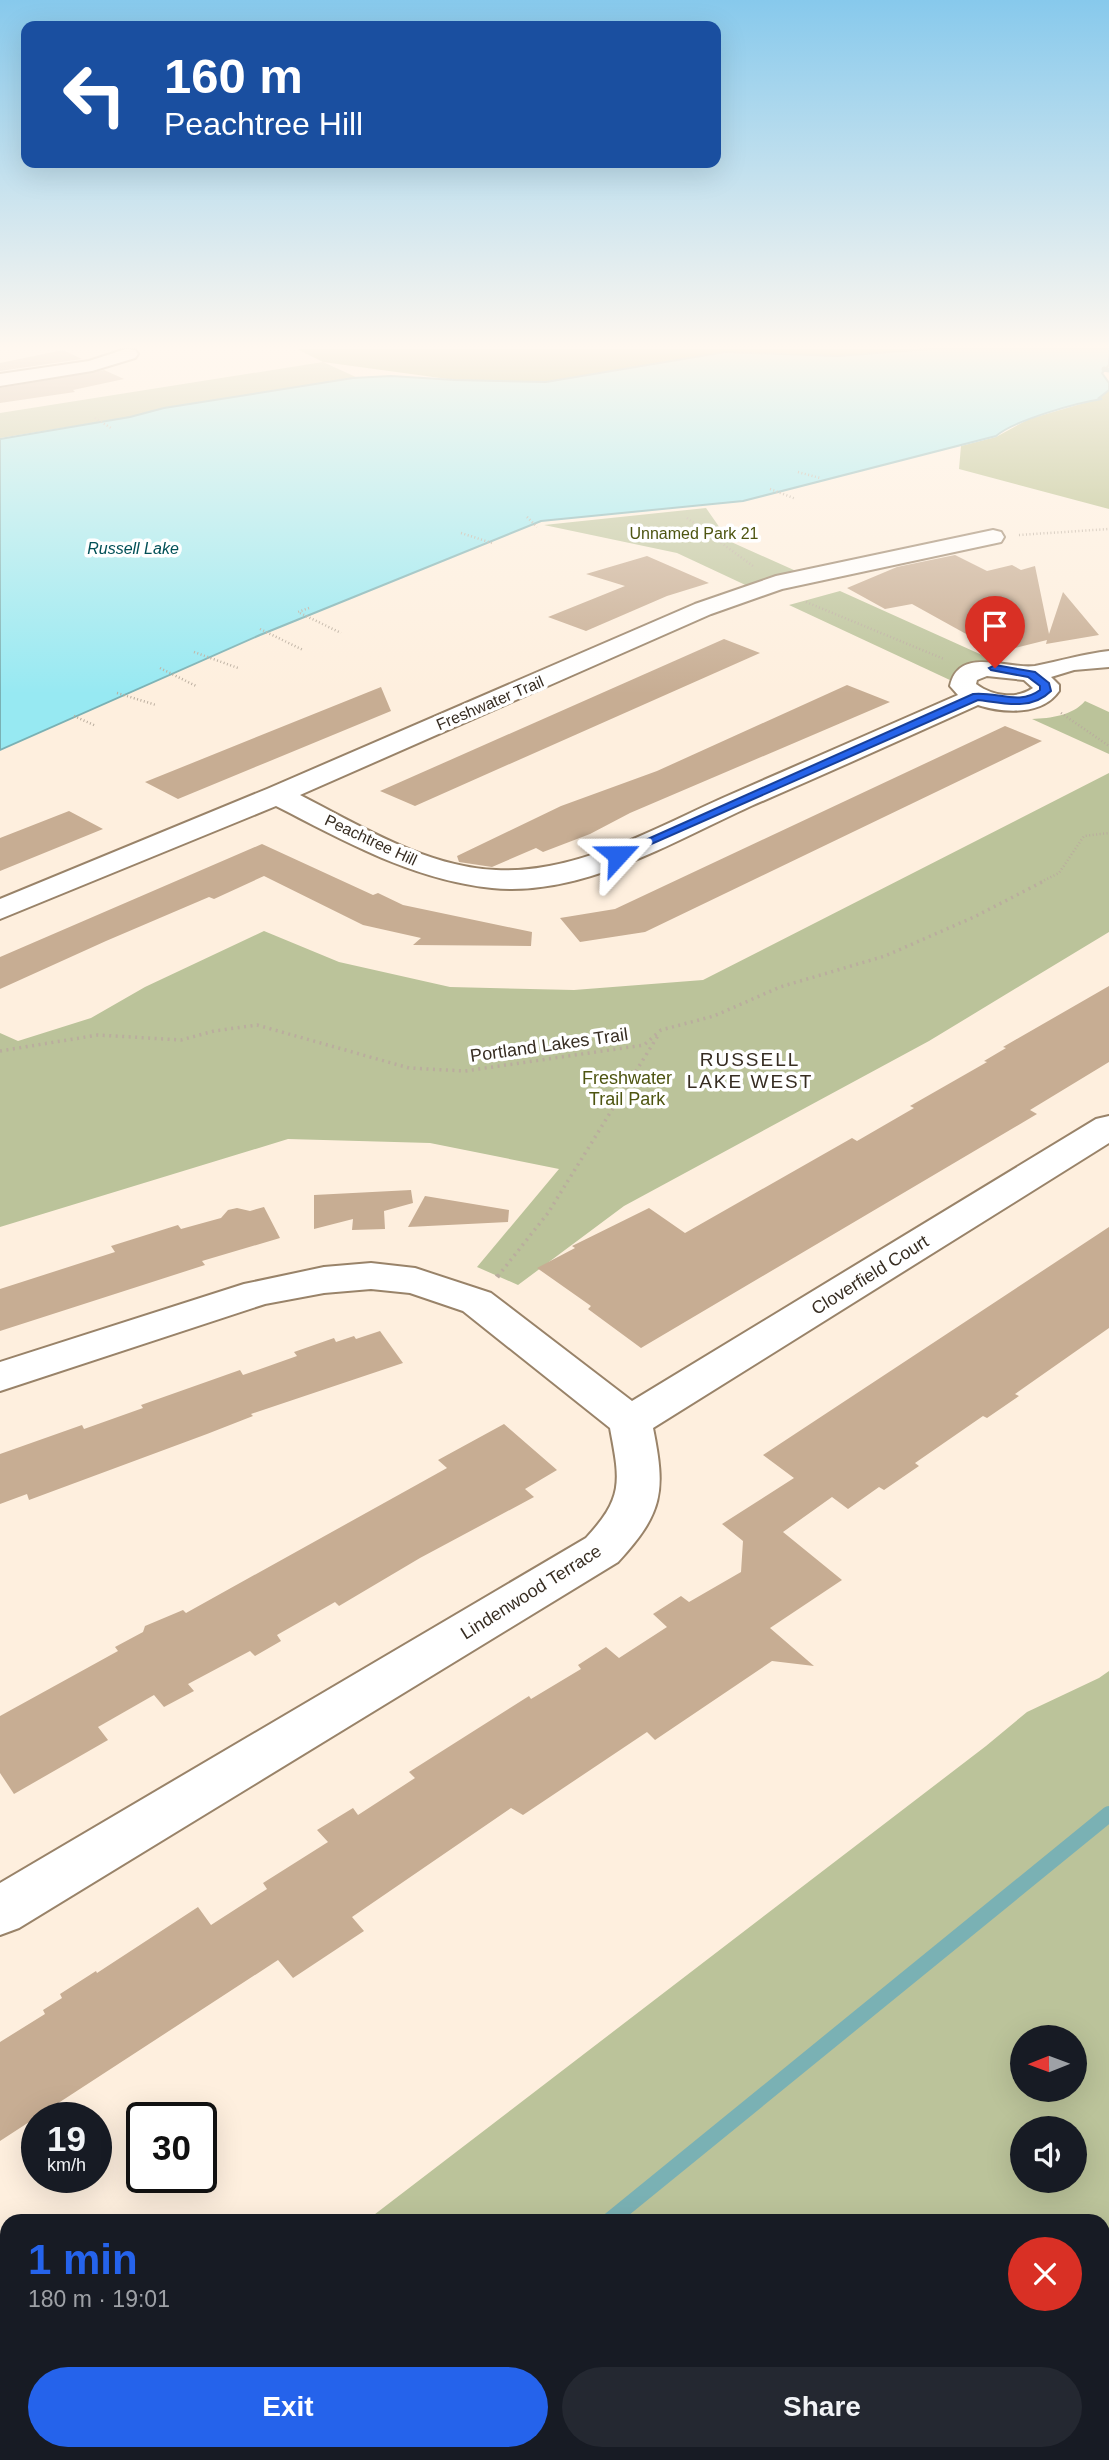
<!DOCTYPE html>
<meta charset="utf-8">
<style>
:root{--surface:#171b24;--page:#242831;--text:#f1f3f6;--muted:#9ea1a6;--accent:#2563eb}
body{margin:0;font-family:Helvetica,sans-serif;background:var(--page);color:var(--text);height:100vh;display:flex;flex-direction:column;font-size:26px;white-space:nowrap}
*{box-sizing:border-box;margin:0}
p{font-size:23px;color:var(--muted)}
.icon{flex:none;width:38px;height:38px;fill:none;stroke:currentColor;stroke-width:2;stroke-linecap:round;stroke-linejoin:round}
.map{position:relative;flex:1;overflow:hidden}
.side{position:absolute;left:0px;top:2214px;width:1110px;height:247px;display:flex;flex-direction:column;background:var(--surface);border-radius:21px 21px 0 0;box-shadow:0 7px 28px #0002}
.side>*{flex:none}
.hud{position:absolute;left:21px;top:21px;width:700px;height:147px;border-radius:14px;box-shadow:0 7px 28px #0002;background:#1a4fa0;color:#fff;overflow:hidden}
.needle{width:46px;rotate:269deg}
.buttons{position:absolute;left:1010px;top:2025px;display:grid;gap:14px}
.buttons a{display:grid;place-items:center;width:77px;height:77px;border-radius:50%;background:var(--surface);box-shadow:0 7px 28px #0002;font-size:35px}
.speed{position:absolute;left:21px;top:2102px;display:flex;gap:14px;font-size:35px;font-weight:700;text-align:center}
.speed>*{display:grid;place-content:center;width:91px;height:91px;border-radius:50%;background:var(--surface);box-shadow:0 7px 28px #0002;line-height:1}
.speed small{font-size:18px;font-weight:400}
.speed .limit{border:4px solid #111;border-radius:10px;background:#fff;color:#111}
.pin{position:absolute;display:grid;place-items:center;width:60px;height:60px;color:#fff;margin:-72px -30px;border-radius:50% 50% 50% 0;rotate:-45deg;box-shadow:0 0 7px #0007}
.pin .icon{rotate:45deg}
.me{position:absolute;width:77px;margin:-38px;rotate:66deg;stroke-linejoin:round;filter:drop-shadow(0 0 5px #0008)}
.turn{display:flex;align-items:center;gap:24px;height:147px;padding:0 28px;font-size:32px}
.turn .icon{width:91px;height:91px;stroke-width:2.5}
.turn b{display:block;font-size:49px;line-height:60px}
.round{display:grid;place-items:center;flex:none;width:74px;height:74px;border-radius:37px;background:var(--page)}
.summary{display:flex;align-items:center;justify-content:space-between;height:119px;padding:0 28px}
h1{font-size:42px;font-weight:700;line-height:52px;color:var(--accent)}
.primary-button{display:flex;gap:14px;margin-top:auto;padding:14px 28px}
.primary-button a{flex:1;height:80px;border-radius:42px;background:var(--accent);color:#fff;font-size:28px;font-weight:700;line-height:80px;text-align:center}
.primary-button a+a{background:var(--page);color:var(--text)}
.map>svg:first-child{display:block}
.green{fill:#bbc39a;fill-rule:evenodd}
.forest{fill:#adb77c}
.water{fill:#97e9f2;stroke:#7ab1b4;stroke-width:2}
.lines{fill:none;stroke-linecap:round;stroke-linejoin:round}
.stream-far1{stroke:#7ab1b4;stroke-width:5}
.stream{stroke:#7ab1b4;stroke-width:16}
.building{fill:#c7ad93}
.minor-casing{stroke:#998369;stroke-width:4}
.path-far2{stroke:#baad9e;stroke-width:2.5;stroke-dasharray:1 2.5;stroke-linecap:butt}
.path-far1{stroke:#baad9e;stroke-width:3.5;stroke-dasharray:2 4.5;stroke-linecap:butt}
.path{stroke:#baad9e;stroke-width:5;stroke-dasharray:2 6;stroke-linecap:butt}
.minor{fill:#fff;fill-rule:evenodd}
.route{fill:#2563eb;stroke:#184099;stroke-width:2}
.labels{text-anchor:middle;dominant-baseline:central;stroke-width:7;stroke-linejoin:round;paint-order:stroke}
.far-park-label{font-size:16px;fill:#4e5511;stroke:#fff}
.far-water-label{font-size:16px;font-style:italic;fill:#025057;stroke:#fff}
.far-street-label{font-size:16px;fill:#372d22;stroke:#fff}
.street-label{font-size:18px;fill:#372d22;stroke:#fff}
.park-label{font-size:18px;fill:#4e5511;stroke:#fff}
.neighbourhood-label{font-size:19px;letter-spacing:2px;fill:#372d22;stroke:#fff}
</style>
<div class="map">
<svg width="1109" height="2460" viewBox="0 0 1109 2460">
<rect width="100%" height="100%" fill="#feefde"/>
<!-- green -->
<path class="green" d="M323,362L358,378L168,407L130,417L0,438V413Z
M706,508L729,541L805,575L754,589L677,553L544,525Z
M840,591L1002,664C984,665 965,668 952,681L789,605Z
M1085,701L1109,712V754L1032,719C1051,718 1072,716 1085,701Z
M1109,773V932L929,1041L624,1206L518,1285L477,1267L559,1169L430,1143L288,1139L0,1227V1033L18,1041L91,1018L145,987L264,931L339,962L450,987L574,990L703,980Z
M1109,1671V2460H17L27,2454H1102V2221H366L986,1746L1027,1712L1099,1678ZM1074,2037V2090H1022V2037ZM1074,2128V2180H1022V2128Z"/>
<!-- forest -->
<path class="forest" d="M297,349H930L838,356L725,352L546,382L455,380L323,362Z
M1109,390V509L959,469L961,446L996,437L1029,419L1098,399Z"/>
<!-- water -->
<path class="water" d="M930,349H1109V365L1102,373L1109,383V390L1099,398L1102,399C1075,403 1013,421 996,436L743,501L541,521L260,635L0,750V439L130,417L164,408L353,378L391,376L455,380L546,382L725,352L838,356Z"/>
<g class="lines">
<!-- stream-far1 -->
<path class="stream-far1" d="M1104,369L1109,370"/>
<!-- stream -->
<path class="stream" d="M609,2221L1109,1814
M315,2460L323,2454"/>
</g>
<!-- building -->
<path class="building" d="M63,350L82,359L0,371V363Z
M104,370L124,379L73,390L75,392L0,403V388Z
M955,555L987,571L1012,565L1021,570L1035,566L1049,634L1063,592L1099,635L1046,644L1047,640L1007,650L1002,648L995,650L912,604L885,609L847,588L897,567Z
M647,556L709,583L667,596L586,631L548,617L625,586L586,574Z
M724,639L760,653L415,806L380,791Z
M847,685L890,702L630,813L590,834L543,852L536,848L492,867L459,862L457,856L561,806L657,771Z
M381,687L391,711L178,799L145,782Z
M1005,726L1042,741L645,932L580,942L560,918L615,909Z
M69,811L103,829L0,871V838Z
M262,844L373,895L378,893L403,905L532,932L531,946L413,945L421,938L363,925L264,876L214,899L209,897L106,941L0,989V957Z
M1109,986V1062L1030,1110L1037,1114L641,1348L588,1309L591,1306L537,1268L575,1248L572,1246L649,1208L685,1233L852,1138L857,1141L914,1108L910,1106L987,1062L984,1061L1006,1048L1003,1047Z
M411,1190L413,1203L384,1211L385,1229L352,1230L353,1219L314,1229V1195Z
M425,1196L509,1210L508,1222L408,1227Z
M264,1207L280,1238L202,1261L205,1265L0,1331V1289L115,1252L111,1246L178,1225L181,1229L221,1218L228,1210L237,1208L250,1211Z
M1109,1227V1328L1015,1394L1019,1396L987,1418L983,1416L915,1463L919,1466L884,1490L879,1487L848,1509L832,1497L783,1532L842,1580L770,1628L814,1666L772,1661L655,1740L647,1732L523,1815L511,1808L352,1917L364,1931L293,1978L278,1960L0,2141V2042L45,2014L43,2010L62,1998L60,1994L96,1971L97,1973L198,1907L211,1925L267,1889L263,1883L328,1842L317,1830L353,1808L358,1815L415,1778L409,1772L529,1696L531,1699L581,1669L578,1665L606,1647L619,1658L667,1627L653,1614L681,1596L689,1602L741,1572L743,1541L722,1524L794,1478L763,1455Z
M380,1331L403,1363L251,1414L253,1416L207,1434L29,1500L27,1494L0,1504V1454L82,1425L84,1429L143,1408L141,1405L240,1370L243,1375L297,1356L294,1352L334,1338L336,1342L354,1336L356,1339Z
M504,1424L557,1470L525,1489L534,1497L420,1558L339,1606L335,1602L277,1635L281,1641L255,1656L250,1651L188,1684L194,1691L164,1707L154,1695L98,1727L108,1740L14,1794L0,1773V1716L118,1651L115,1647L143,1632L145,1626L183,1610L186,1613L447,1468L438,1460Z"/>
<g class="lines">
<defs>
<path id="minor" d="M126,349L135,350L138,354L135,358L92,371L0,386V374L89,361Z
M993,530L1001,532L1004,537L1001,542L782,589L711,614L300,795C361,826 426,867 496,870C577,874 653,829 725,797C803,763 880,729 958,695L950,686C959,645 1008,670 1035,666C1060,661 1083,654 1109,651V667L1074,670L1051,677L1059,685V691C1042,716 1003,713 978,705C903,739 827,773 751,806C672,842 582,897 492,888C413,880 345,841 276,806L0,919V899L267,789L695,604L776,576ZM987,676L1024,680L1033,688C1016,700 992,696 976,684L977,680Z
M1109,1116V1143L653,1428C666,1492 663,1513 618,1562L19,1928L0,1935V1883L586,1538C624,1497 620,1481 610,1428L463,1311L410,1293L371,1289L324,1293L265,1304L0,1391V1362L244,1284L324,1267L371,1263L415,1268L491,1293L632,1401L1096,1119Z"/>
</defs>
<!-- minor casing -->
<use href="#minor" class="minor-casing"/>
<!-- path-far2 -->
<path class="path-far2" d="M95,418L111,428
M798,472L820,478
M770,489L796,499
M527,517L537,527
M687,518L753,566
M461,533L492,543
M1019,535L1109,529
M806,602L944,659
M309,608L298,612L341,633
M260,629L303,650
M194,652L238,668
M160,668L196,686
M117,693L156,705
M1061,713L1109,746
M74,716L96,726
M1041,882L1059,873L1084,836L1109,833"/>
<!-- path-far1 -->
<path class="path-far1" d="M0,1051L98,1035L181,1040L214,1031L257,1025L409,1068L465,1071L644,1045L661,1030L714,1016L780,987L885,956L974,917L1044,881
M498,1276L548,1213L659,1034"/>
<!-- path -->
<path class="path" d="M497,1277L499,1274"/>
<!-- minor -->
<use href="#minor" class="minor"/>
</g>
<!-- sky -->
<linearGradient id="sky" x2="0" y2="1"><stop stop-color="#87c9ec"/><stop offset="0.5" stop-color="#fff8f0"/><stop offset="1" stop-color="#fff8f0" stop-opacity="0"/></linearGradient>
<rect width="1109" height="694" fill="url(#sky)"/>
<!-- route -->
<path class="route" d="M995,665L1035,672L1049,683L1051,691C1031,711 1003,703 978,700L622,857L612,855L973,694C996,691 1019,706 1040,690V686L1028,677L991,670L989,668Z"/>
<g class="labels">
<!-- far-park labels -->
<g class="far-park-label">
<text x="694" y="533">Unnamed Park 21</text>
</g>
<!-- far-water labels -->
<g class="far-water-label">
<text x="133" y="548">Russell Lake</text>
</g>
<!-- far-street labels -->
<g class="far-street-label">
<text transform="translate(490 703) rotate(-23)">Freshwater Trail</text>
<text transform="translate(371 840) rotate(25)">Peachtree Hill</text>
</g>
<!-- street labels -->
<g class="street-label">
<text transform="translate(549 1045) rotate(-8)">Portland Lakes Trail</text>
<text transform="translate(870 1275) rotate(-32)">Cloverfield Court</text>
<text transform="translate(531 1592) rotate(-32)">Lindenwood Terrace</text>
</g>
<!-- park labels -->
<g class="park-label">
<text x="627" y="1078">Freshwater<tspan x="627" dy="21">Trail Park</tspan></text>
</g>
<!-- neighbourhood labels -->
<g class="neighbourhood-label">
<text x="750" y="1059">RUSSELL<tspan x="750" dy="22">LAKE WEST</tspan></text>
</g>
</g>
</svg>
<div class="buttons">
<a><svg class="needle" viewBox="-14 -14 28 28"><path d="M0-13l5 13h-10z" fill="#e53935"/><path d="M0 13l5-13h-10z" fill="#9ea1a6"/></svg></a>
<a><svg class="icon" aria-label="sound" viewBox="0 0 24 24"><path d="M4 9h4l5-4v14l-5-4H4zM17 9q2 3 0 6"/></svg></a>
</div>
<div class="speed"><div>19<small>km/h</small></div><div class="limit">30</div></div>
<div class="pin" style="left:995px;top:668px;background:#d93025"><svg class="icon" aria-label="arrive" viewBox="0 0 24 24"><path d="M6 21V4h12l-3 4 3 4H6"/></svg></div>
<svg class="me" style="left:618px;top:855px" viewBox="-20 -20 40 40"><path d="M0-17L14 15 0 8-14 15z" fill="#2563eb" stroke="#fff" stroke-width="4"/></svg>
<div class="hud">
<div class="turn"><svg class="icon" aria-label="left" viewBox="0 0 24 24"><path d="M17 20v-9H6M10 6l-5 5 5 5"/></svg><div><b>160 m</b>Peachtree Hill</div></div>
</div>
<section class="side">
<div class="summary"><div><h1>1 min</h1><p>180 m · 19:01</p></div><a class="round" style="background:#d93025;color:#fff"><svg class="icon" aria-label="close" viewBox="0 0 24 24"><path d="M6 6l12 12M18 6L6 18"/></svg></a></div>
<div class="primary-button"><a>Exit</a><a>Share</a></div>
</section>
</div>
